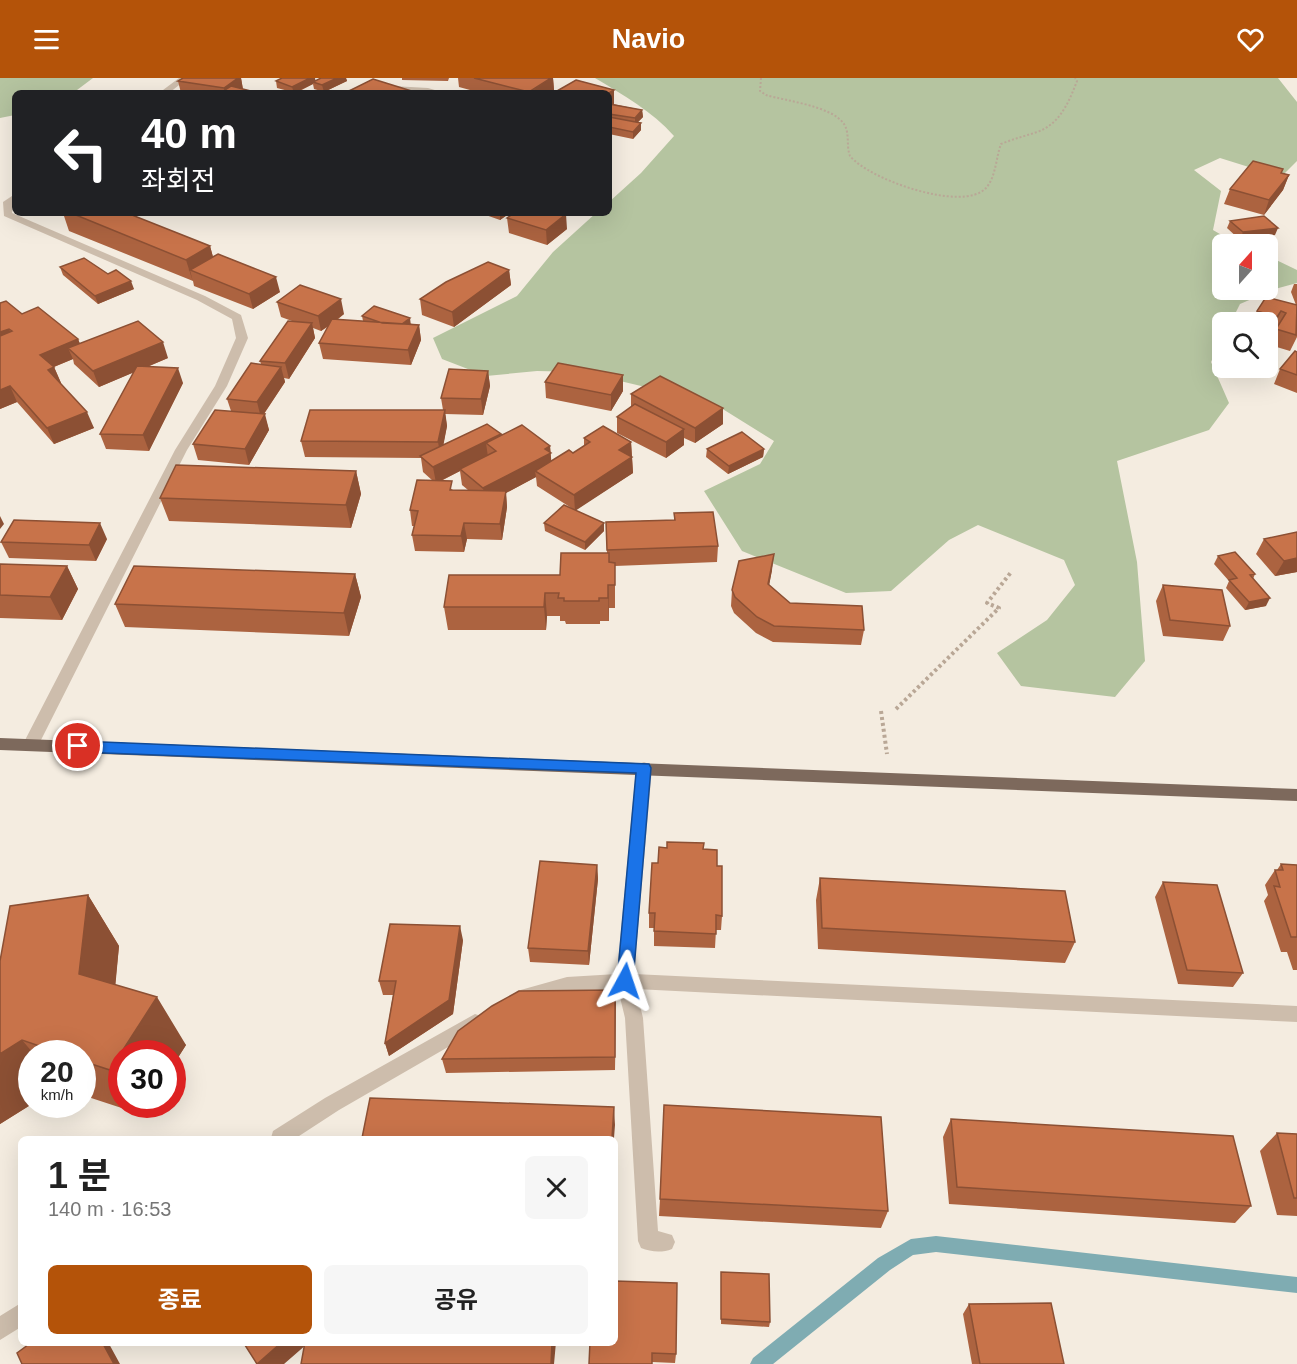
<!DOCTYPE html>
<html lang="ko">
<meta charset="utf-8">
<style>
:root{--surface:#fff;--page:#f6f6f6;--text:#222;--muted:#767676;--accent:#b45309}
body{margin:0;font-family:Helvetica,"Noto Sans KR",sans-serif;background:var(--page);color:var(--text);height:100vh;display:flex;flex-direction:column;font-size:22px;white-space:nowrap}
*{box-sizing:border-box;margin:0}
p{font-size:20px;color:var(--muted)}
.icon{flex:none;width:33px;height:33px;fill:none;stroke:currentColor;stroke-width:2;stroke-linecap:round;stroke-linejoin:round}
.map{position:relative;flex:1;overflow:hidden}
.side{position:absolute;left:18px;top:1058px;width:600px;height:210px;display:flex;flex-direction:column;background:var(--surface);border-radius:9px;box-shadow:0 6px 24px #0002}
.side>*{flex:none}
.banner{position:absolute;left:12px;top:12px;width:600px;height:126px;border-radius:9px;box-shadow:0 6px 24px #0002;background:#202124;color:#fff;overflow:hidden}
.needle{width:39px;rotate:21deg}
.buttons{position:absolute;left:1212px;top:156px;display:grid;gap:12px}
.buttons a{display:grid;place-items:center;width:66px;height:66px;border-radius:9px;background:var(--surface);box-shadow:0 6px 24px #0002;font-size:30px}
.speed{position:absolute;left:18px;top:962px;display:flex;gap:12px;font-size:30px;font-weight:700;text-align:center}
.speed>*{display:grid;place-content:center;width:78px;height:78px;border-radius:50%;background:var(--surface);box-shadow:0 6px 24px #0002;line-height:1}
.speed small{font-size:15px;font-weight:400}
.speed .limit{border:9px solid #d22;background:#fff;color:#111}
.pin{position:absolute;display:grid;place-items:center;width:51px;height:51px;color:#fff;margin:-26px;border:3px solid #fff;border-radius:50%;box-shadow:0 2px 6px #0007}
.me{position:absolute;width:66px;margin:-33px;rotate:5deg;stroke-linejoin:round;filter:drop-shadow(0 0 4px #0008)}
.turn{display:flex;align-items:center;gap:21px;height:126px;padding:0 30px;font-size:27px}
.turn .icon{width:78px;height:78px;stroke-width:2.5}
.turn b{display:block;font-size:42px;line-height:51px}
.round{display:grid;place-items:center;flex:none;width:63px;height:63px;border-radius:9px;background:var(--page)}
.headline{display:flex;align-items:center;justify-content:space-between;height:102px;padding:0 30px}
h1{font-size:36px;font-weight:700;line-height:45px}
.primary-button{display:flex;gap:12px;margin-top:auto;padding:12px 30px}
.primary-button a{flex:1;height:69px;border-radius:9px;background:var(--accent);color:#fff;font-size:24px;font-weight:700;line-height:69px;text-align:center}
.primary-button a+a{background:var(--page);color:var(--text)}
header{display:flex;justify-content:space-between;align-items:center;height:78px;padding:0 30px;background:var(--accent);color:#fff;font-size:27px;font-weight:700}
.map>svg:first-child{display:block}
.green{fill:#b5c4a0}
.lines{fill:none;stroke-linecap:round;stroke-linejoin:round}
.stream{fill:#7facb2;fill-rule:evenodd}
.path-far1{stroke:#b9a796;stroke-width:2;stroke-dasharray:2 2;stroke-linecap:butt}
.path{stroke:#b9a796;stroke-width:4;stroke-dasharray:3 3;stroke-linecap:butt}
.minor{fill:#cdbdac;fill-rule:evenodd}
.major{fill:#7d695c;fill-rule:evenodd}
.wall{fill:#ac6340;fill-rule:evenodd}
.shaded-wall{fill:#8c5034}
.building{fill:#c8734a;stroke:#8c5034;stroke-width:1.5}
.route{fill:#1a73e8;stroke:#114b97;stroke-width:1.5}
</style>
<header><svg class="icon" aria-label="menu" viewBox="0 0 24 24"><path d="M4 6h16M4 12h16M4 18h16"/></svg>Navio<svg class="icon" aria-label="heart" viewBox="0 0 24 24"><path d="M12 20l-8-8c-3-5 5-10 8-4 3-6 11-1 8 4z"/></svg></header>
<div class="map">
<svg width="1297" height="1286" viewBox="0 0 1297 1286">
<rect width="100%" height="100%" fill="#f4ece0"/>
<!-- green -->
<path class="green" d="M0,0H93L73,15H15V37L0,40Z
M595,0H1278L1297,24V83L1281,99L1220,80L1194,92L1221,113L1213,152L1237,166H1222V212H1268V178L1297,192V205L1275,211L1240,226L1231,244H1222V261L1211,284L1229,325L1209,352L1117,383L1137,484L1145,583L1115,619L1021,608L997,575L1047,542L1075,507L1064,482L978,447L949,462L891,513L846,515L742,473L704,413L760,386L774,363L713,325L582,294L537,293L486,298L442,281L433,260L517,218L553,174L596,135H609V124L641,95L674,58C652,33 623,17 595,0Z"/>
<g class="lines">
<!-- stream -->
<path class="stream" d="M936,1158L1297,1199V1215L936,1174L913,1177L890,1192L773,1286H750L753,1280L878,1180L911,1161Z"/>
<!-- path-far1 -->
<path class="path-far1" d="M761,0L760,13L766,17C786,23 832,28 844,46C850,55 846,68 850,78C868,101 963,135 986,110C996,99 996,79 1001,66C1013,61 1025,58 1037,54C1060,46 1069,24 1077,3L1075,0"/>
<!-- path -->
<path class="path" d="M896,631L999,530L987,525L1012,493
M881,633L887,676"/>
<!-- minor -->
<path class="minor" d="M179,0H188L169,15H159Z
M392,8L428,10L445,15L392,13L338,15L355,10Z
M15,116L12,135L205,218L241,237L248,260L227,308L187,372L39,666L36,670H26L23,666L175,372L215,308L236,260L232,241L197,222L4,138L3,124Z
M644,684L649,686L652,690L634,896L1297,928V944L636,911L643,940L658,1153L672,1157L675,1164L672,1171C662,1175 651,1174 641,1170L638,1163L625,940L618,911L567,915L523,927L517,925L514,919L517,913L567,899L617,896L636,690L639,686Z
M475,936L481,938L484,944L481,950L339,1032L296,1060H271L273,1053L325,1020Z
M21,1225V1249L0,1262V1238Z"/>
<!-- major -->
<path class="major" d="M0,660L1297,711V723L0,672Z"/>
</g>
<!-- wall -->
<path class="wall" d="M183,0H241L243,11L251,13L252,15H181L178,3Z
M321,0H346L347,3L324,14L314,11L313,6L296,15L277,10L276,3H315Z
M402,0H449L448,3L402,2Z
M458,0H553L554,12L550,15H481L459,9Z
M576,2L614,12L613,26L642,32L643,39L638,44L641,45V52L633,61L609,56V15H557V13Z
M1282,95L1289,97L1283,112L1264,137L1224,126L1230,111Z
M63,135H142L136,139L210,168L213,179L280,214L253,231L194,208L193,203L69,153Z
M480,135H510L500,142Z
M507,140L567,151L547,167L509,155Z
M1230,143L1275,157L1240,162L1227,150Z
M60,189L108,196L134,211L98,226L63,197Z
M509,192L511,207L454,249L422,237L420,221Z
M1294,206H1297V259L1290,273L1270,267L1277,249H1274L1271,254L1268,253V244H1252L1257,233L1296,227L1291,214Z
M277,224L344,236L337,242L363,243L362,238L419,247L421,262L411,287L323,281L319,265L329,248L321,253L313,250L315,260L289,301L284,300L285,304L264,336L269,352L249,387L198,382L193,366L231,333L227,321L261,286L260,283L292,243L281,239Z
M0,225L78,261L80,266L168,280L147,289L183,305L149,373L106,371L100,356L134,294L99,309L74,286L73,281L54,289L61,305H60L94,350L54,366L17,324L0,331Z
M1297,274V315L1274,306L1280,291Z
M488,293L490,308L483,337L445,336L447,348L443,367L501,358L550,368L551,383L573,375L584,368V360L631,364L633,395L575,432L604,445V453L585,472L545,453L544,445L573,431L537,408L536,399L506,415L507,429L502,462L467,461L464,474L415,473L412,457L414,448H412L410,432L433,403L423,394L421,380L305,379L301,363L443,332L441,320ZM460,393L462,407L468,412H453L441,403Z
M545,304L623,313L611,333L546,320Z
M631,316L723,346L695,365L684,360V367L666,380L617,355V339L631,329Z
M707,371H764L763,379L728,396L706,379Z
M356,393L361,416L351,450L169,443L160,420Z
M674,435L718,468L717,484L615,488V530H609V543H600V546H566L565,543H560V538H547L546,552H448L444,529L560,497L607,475L606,444L674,442Z
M1297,454V494L1275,498L1256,476L1264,461Z
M107,461L96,483L9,480L1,464Z
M1218,478L1255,496L1253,501L1266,528L1245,532L1226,510L1229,503L1214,486Z
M0,486L67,488L78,511L62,542L0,540Z
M772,492L769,508L790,525L864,552L861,567L773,564L756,555L734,535L731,528L732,512Z
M355,496L361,519L349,558L125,549L115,526Z
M1163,507L1230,548L1223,563L1163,558L1156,523Z
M704,771L717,788L722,838L721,852H716L715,870L654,868V850H649V835L658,785Z
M1281,786L1297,787V892H1293L1287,874H1281L1264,823L1268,817L1265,807L1275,792H1277Z
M597,787L598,801L589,887L530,884L528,870Z
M820,800L1075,864L1065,885L818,871L816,822Z
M1163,804L1243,895L1233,909L1178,906L1155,819Z
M88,817L119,868L115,907L186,967L172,989V975H122V1026H150L143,1037L82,1017V975H32V1026L0,1046V883Z
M463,862L453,936L389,978L385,965L393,917H383L379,903Z
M615,912V992L446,995L442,981Z
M951,1041L1251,1128L1235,1145L949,1126L943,1059Z
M1277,1055L1297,1056V1138L1277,1137L1260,1073Z
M660,1121L888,1133L881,1150L659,1138Z
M721,1194L770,1244L769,1249L721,1246Z
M969,1226L1064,1286H972L963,1236Z
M590,1264L676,1276L675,1285L652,1284Z"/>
<!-- shaded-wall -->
<path class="shaded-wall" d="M226,0H241L243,12L225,15L224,10Z
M310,0H315L316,5L313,4V6L294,15L292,9Z
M337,0H346L347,3L324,14L322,7Z
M551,0H553L554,12L550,15H529Z
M614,12V26L609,29V15Z
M642,32L643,39L635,47V40Z
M641,45V52L633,61V54Z
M1289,97L1283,112L1264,137L1269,122Z
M120,135H142L136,138Z
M500,135H510L500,142Z
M566,136L567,151L547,167L546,152Z
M1278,150L1275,157L1240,162L1243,154Z
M210,168L216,190L190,192L193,204L186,182Z
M509,192L511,207L454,249L452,234Z
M276,199L280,214L253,231L249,216Z
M131,203L134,211L98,226L95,218Z
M341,221L344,236L321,253L318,238Z
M1281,233L1274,249L1271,254L1277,239Z
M410,240L411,248L397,250Z
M312,245L315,260L289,301L285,285Z
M419,247L421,262L411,287L408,272Z
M9,251L16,266L0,272V254Z
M78,261L84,276L68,270L73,281L46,292L40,277Z
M163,264L168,280L99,309L93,293Z
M54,289L61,305L55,307L48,292Z
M281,289L285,304L261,340L257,324Z
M178,290L183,305L149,373L143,357Z
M488,293L490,308L483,337L481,321Z
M623,297V313L611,333V317Z
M10,308L17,324L0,331V312Z
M723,330V346L695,365V350Z
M445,332L447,348L441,380L438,364Z
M87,334L94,350L54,366L47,350Z
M265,336L269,352L249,387L245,371Z
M684,351V367L666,380V364Z
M501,356L502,372L496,373L486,365L488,379L460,391V393L436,405L433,389Z
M631,364L633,395L575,433L574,417L619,372Z
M550,368L552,391L535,393L536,399L506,415L507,429L502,462L500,446L485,426L483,410Z
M764,371L763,379L728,396L729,388Z
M356,393L361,416L351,450L346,427Z
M0,438L4,446L0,451Z
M100,445L107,461L96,483L89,467Z
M464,445L467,461L464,474L461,458Z
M604,445V453L585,472V464Z
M774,476L772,492L766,522L768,506Z
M1297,480V494L1275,498L1284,483Z
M67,488L78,511L62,542L50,519Z
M355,496L361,519L349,558L344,535Z
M608,507L609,530V543L608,520Z
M545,515L547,538L546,552L544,529Z
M1270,520L1266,528L1245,532L1249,524Z
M597,787L598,801L589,887L588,873Z
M88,817L119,868L112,944L79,896Z
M460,848L463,862L453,936L389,978L385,965Z
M615,912L616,926L615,992Z
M157,919L186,967L172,989V975H122V1007L110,992Z
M22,962L33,975H32V1026L0,1046V976Z
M135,1026H150L143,1037Z
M614,1029L615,1047L614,1060H612Z
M102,1264H108L120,1286H114Z
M282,1264H307V1266L284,1286H257Z
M552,1264H556L554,1286H551Z"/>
<!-- building -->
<path class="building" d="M183,0H238L224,10L178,3Z
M282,0H310L292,9L276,3Z
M321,0H337L322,7L313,4Z
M474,0H551L529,14Z
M373,1L418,15H345Z
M576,2L614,12L609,15H562L557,13Z
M231,8L251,13L248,15H220Z
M286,13L297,15H283Z
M609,26L642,32L635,40L609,36Z
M609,39L641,45L633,54L609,49Z
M1253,83L1283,91L1281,95L1289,97L1269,122L1230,111Z
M71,135H127L210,168L186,182Z
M514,135H562L566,136L546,152L507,140Z
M1264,138L1278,150L1243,154L1230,143Z
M218,176L276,199L249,216L190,192Z
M84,180L108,196L116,192L131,203L95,218L60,189Z
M488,184L509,192L452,234L420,221L446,204Z
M300,207L341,221L318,238L277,224Z
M1266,219L1297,227L1296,257L1276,251L1286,235L1281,233L1277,239L1257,233Z
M6,223L22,236L38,229L78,261L40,277L54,289L48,292L87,334L47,350L10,308L0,312V258L12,253L9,251L0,254V225Z
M374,228L410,240L402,246L382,245L362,238Z
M332,241L419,247L408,272L319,265Z
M138,243L163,264L93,293L68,270Z
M288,243L312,245L285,285L260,283Z
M1295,273L1297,274V297L1280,291Z
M251,285L281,289L257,324L227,321Z
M558,285L623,297L611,317L545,304Z
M137,288L178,290L143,357L100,356Z
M449,291L488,293L481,321L441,320Z
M660,298L723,330L695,350L631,316Z
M635,326L684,351L666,364L617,339Z
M215,332L265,336L245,371L193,366Z
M310,332H445L438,364L301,363Z
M487,346L501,356L433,389L420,378Z
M522,347L550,368L545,371L551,375L483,410L460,391L496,373L486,365Z
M603,348L631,364L619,372L632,379L574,417L535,393L569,372L573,375L590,364L584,360Z
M742,354L764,371L729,388L707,371Z
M176,387L356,393L346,427L160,420Z
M417,402L452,403L450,412L506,413L500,446L464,445L461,458L412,457L418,433L410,432Z
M564,427L604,445L585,464L544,445Z
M713,434L718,468L607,472L606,444L675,442L674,435Z
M14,442L100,445L89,467L1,464Z
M1297,454V480L1284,483L1264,461Z
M1235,474L1255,496L1250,497L1270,520L1249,524L1229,502L1237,500L1218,478Z
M561,475H609V484L615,485V507H608V520H599V523H564V520H558L559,515H545L544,529H444L449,497H560Z
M774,476L768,506L790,525L862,528L864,552L774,548L757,539L735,519L732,512L739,483Z
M0,486L67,488L50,519L0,517Z
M134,488L355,496L344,535L115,526Z
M1163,507L1222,512L1230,548L1170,542Z
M667,764L704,765L703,771L717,772V788H722V838L716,837V856L654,853L655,835H649L652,785H658L659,769L667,770Z
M540,783L597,787L588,873L528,870Z
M1281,786L1297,787V859H1291L1274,808L1280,809L1275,792H1283Z
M820,800L1065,813L1075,864L822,850Z
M1163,804L1217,807L1243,895L1187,892Z
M88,817L79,896L157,919L110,992L82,983V975H60L22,962L0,976V883L10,828Z
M390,846L460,848L449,922L385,965L396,903H379Z
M615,912V979L442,981L458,953L492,928L519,913Z
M370,1020L614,1029L612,1060H362Z
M664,1027L881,1039L888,1133L660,1121Z
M951,1041L1233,1058L1251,1128L957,1109Z
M1277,1055L1297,1056V1120H1294Z
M721,1194L769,1196L770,1244L721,1241Z
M615,1203L677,1205L676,1276L652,1275V1286H589L590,1264H615Z
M1051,1225L1064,1286H980L969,1226Z
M32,1264H102L114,1286H22L17,1275Z
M243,1264H282L257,1286Z
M305,1264H552L551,1286H301Z"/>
<!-- route -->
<path class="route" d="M78,663L649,686L651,690L633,903L631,908L625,910L619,908L617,903L636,695L78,674L71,668Z"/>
</svg>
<div class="buttons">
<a><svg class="needle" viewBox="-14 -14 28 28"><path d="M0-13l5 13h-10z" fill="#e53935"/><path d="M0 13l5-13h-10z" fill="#767676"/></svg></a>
<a><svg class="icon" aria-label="search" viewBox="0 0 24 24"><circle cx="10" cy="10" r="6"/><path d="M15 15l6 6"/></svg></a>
</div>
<div class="speed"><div>20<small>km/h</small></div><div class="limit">30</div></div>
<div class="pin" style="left:78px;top:668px;background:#d93025"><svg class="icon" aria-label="arrive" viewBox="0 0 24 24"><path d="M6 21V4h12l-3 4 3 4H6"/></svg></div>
<svg class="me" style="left:625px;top:903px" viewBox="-20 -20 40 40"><path d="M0-17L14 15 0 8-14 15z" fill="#1a73e8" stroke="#fff" stroke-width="4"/></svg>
<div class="banner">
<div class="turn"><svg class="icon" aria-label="left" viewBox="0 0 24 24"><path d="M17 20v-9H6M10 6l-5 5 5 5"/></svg><div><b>40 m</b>좌회전</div></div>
</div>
<section class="side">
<div class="headline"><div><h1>1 분</h1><p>140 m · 16:53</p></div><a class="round"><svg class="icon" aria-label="close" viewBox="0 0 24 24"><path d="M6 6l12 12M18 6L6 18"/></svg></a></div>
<div class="primary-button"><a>종료</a><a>공유</a></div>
</section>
</div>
